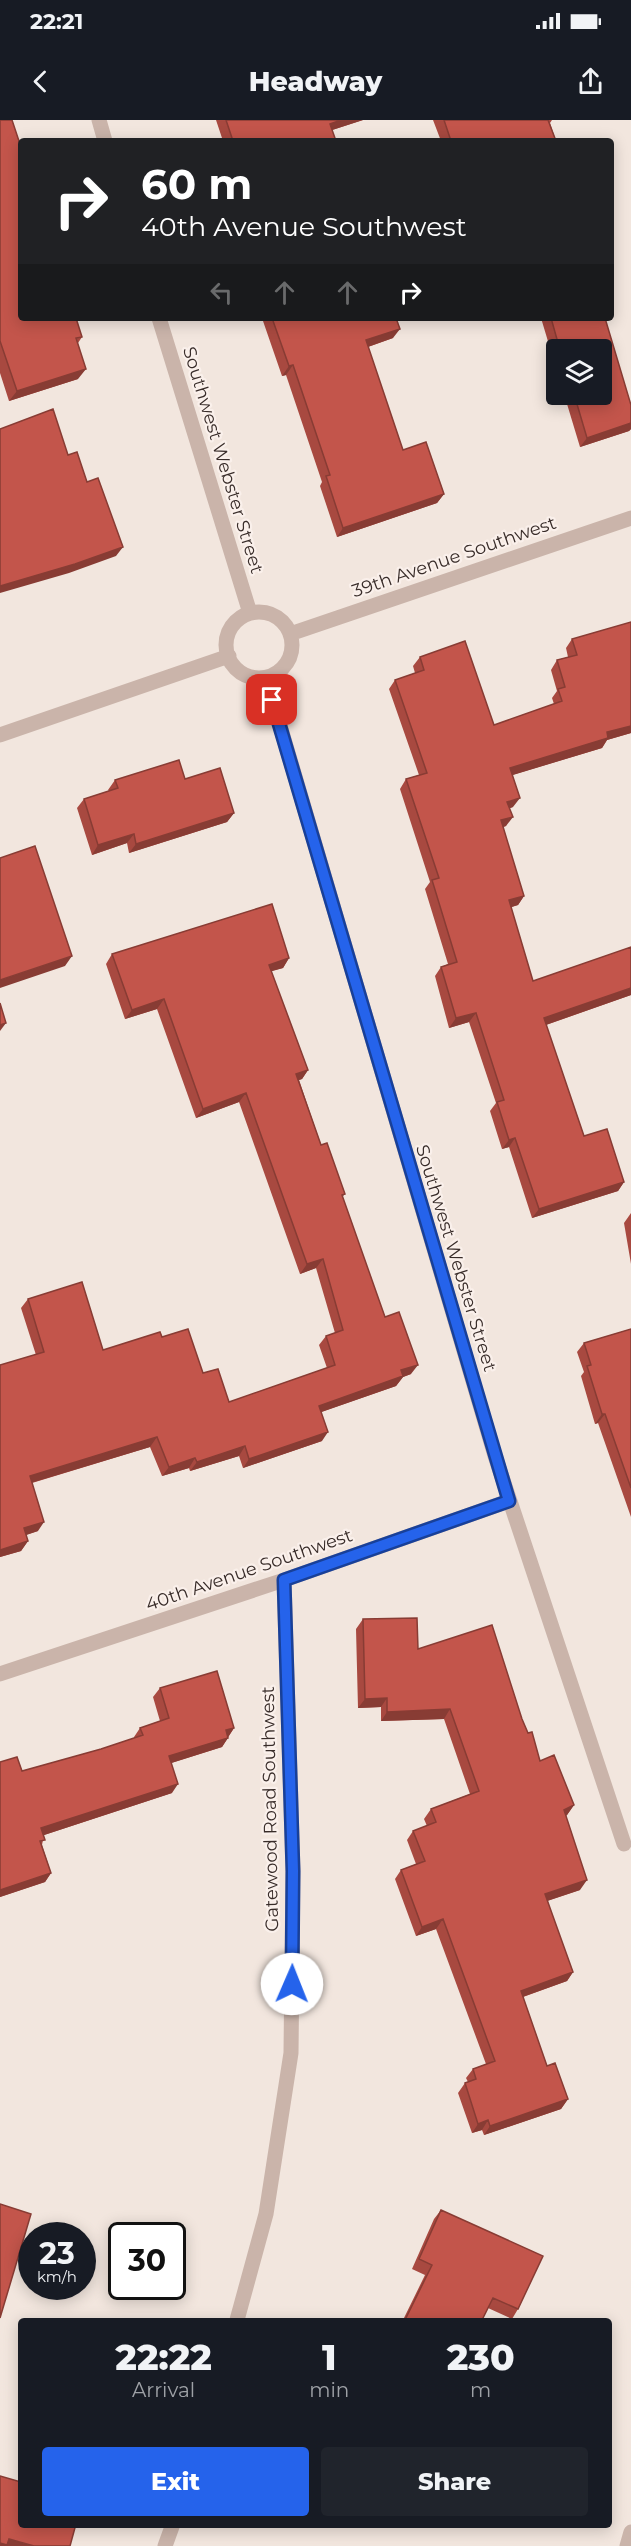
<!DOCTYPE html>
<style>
:root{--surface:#171b24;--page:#20242c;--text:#f1f3f6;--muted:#9ea1a6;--accent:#2563eb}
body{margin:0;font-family:Montserrat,sans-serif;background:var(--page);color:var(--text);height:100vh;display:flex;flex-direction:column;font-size:22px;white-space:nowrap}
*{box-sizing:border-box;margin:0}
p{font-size:20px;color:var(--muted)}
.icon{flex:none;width:33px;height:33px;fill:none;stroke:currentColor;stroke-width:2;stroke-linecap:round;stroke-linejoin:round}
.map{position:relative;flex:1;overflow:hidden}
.details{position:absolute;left:18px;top:2198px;width:594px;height:210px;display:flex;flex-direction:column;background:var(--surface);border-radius:6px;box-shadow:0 3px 15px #0003}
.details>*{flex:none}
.top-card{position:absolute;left:18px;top:18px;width:596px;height:183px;border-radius:6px;box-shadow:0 3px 15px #0003;background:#202124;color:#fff;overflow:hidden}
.fabs{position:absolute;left:546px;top:219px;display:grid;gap:12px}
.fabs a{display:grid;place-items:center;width:66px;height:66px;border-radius:6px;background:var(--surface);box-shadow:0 3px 15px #0003;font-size:30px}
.speed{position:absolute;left:18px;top:2102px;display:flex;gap:12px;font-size:30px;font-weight:700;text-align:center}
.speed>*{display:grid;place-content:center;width:78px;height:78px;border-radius:50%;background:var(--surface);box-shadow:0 3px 15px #0003;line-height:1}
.speed small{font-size:15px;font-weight:400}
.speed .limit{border:3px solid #111;border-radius:9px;background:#fff;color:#111}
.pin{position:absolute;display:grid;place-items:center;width:51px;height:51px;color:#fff;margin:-26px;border-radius:12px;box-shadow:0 3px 9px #0006}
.me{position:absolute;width:66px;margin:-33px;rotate:1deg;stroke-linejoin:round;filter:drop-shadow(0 0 4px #0008)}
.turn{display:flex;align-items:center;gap:21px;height:126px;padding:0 24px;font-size:27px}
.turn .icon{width:78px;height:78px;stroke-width:2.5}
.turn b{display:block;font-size:42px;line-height:51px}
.lanes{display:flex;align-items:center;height:57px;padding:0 24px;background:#0003;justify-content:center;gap:30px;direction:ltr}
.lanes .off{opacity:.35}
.eta{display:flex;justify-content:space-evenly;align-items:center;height:102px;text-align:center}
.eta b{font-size:36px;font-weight:800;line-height:42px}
.primary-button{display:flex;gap:12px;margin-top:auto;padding:12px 24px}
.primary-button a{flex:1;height:69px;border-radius:6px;background:var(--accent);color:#fff;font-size:24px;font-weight:800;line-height:69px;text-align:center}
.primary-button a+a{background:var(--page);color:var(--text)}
.status{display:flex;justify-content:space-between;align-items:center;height:42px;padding:0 30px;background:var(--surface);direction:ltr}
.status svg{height:16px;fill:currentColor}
header{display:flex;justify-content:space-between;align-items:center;height:78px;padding:0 24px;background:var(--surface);font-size:27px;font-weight:800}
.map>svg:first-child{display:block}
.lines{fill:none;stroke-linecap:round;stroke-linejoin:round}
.minor{stroke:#cab4aa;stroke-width:15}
.wall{fill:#a84940}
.shaded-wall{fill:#883c34}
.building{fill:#c3554b;stroke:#883c34;stroke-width:1.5}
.route-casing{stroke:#184099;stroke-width:15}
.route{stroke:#2563eb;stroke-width:10}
.labels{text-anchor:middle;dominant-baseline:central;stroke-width:4.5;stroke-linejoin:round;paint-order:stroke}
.street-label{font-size:18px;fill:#382c29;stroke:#faf0eb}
</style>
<div class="status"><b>22:21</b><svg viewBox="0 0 49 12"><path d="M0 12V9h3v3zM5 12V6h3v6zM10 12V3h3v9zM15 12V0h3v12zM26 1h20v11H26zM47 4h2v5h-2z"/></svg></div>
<header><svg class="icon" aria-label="back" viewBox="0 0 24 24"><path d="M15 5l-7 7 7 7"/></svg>Headway<svg class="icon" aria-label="share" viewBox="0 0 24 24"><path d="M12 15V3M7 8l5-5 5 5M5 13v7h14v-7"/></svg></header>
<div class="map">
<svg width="631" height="2426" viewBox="0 0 631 2426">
<rect width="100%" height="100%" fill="#f2e6de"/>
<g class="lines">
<!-- minor -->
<path class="minor" d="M99,0L105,21
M159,198L250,493
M226 525a33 33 0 1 1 66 0a33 33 0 1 1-66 0Z
M290,514L631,398
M266,558L495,1336L624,1724
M0,615L229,536
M0,1554L284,1460L509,1381
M237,2200L266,2094L291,1933L293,1751L284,1460
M165,2426L173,2404
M627,2426L631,2412"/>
</g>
<!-- wall -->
<path class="wall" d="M0,0L82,217L78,223V259L9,281L0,253Z
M216,0H363L332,10L336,21H223Z
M433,0H552L550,3L556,21H441Z
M265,198H396L393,218L368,227L403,330L444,374L437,383L337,417L320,366L322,362L286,255L282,256L263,201Z
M541,198H605L631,303V309L629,311L580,327L564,274H602V230H556V248Z
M572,519L631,613L607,620L602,628L512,655L513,687L510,688L506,706L503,707L524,776L518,785L511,787L533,861L631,875L546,905L584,1016L624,1062L618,1071L532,1098L509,1027L502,1029L490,991L496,983L469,902L449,908L435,856L441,847L448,844L425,769L430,762L400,669L406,659L419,655L389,569L395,560L415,553L413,546L420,537L494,605L554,584L552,578L557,571L551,550L557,540L568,537L566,528Z
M185,659L234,693L227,702L129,733L127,723L92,735L77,688L84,679L109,671L108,670L115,660Z
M112,834L289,838L283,848L271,851L308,950L302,959L299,960L321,1025L345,1074L342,1077L385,1197L411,1254L403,1257L396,1266L321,1292L322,1321L243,1348L239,1336L190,1351L189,1348L162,1356L150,1327L32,1363L38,1411L26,1415L28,1421L21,1431L0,1437V1245L36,1235L21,1188L28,1179L103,1230L162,1217L203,1253L229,1282L327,1248L319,1225L326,1216L335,1213L316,1148L300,1154L239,982L196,998L157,889L125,899L106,844Z
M631,1093V1144L624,1103Z
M631,1209V1397L598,1303L595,1304L581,1256L584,1252L577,1232L584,1223Z
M363,1499L418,1529L522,1599L540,1641L574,1685L567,1695L566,1696L580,1770L547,1781L573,1852L567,1861L523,1877L547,1946L568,1979L561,1989L484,2015L482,2010L472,2013L458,1973L465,1963L468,1962L466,1958L473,1949L486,1944L436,1809L416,1816L395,1759L401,1750L416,1744L407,1720L413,1711L427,1706L424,1699L431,1689L470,1674L444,1599L381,1601V1587L358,1588L356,1509Z
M160,1568L234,1608L222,1627L171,1643L172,1673L44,1715L42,1725L51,1753L45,1762L0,1777V1642L22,1651L101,1629L134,1618V1617L140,1608L160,1601L153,1577Z
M441,2090L518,2189L512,2199L488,2188L482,2200H403L425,2155L412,2149L434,2099Z"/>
<!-- shaded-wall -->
<path class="shaded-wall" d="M341,0H363L323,13L330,4Z
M400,209L393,218L359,230L366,220Z
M293,245L286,255L282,256L289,246Z
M86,249L78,259L9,281L17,271Z
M631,303V309L629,311L580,327L587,318Z
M444,374L437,383L337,417L343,408Z
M123,427L116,436L69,453L0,473V466Z
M631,606V613L607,620L602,628L503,658L510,648L607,612Z
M520,678L513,687L501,691L507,682Z
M234,693L227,702L129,733L136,724Z
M513,697L506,706L495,710L501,700Z
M134,714L127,723L92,735L98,725Z
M524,776L518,785L503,790L509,780Z
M72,836L65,846L0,868V860Z
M289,838L283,848L262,854L269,845Z
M631,868V875L537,908L544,898Z
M164,879L157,889L125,899L132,890Z
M476,893L469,902L449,908L456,898Z
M6,903L0,911V905Z
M308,950L302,959L290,963L296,954Z
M246,973L239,982L196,998L203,989Z
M515,1018L509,1027L502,1029L509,1020Z
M624,1062L618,1071L532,1098L539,1089Z
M323,1139L316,1148L300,1154L307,1144Z
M418,1245L411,1254L403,1257L396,1266L313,1295L319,1286L401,1250Z
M602,1294H605L598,1303L595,1304Z
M328,1312L322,1321L243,1348L249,1339Z
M157,1317L150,1327L24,1365L30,1356Z
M245,1326L239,1336L190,1351L197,1342Z
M195,1338L189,1348L162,1356L169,1347Z
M44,1402L38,1411L17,1418L24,1408Z
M28,1421L21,1431L0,1437V1430Z
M387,1578L381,1587L358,1588L365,1579Z
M450,1589L444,1599L381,1601L387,1592Z
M234,1608L228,1617L226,1610Z
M228,1618L222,1627L162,1646L169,1636Z
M178,1664L172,1673L35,1718L41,1708Z
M574,1685L567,1695L557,1699L564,1690Z
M51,1753L45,1762L0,1777V1770Z
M587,1760L580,1770L538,1784L545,1774Z
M443,1799L436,1809L416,1816L422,1807Z
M573,1852L567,1861L514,1880L521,1871Z
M568,1979L561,1989L484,2015L490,2006Z
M488,2000L482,2010L472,2013L478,2004Z
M9,2419L34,2426H0V2423Z"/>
<!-- building -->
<path class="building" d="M0,0H12L21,27V198H76L82,217L76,218L86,249L17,271L0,221Z
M226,0H341L330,4L336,21H233Z
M444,0H548L556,21H451Z
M272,198H396L400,209L366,220L403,330L426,322L444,374L343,408L326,356L330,355L293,245L289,246Z
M551,198H605L631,285V303L587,318L574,274H602V230H560Z
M53,289L68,335L77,332L87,362L98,358L123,427L75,444L0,466V309Z
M631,502V606L607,612L608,618L510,648L520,678L507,682L513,697L501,700L524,776L509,780L533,861L631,827V868L544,898L584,1016L607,1009L624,1062L539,1089L515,1018L509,1020L497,982L504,980L476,893L456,898L441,847L457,842L432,760L439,758L406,659L427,653L395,560L424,550L420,537L465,521L494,605L562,581L558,569L565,567L557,540L577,535L572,519Z
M179,640L185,659L220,648L234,693L136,724L134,714L98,725L84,679L118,668L115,660Z
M35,726L72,836L0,860V738Z
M272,784L289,838L269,845L308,950L296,954L321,1025L327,1023L345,1074L342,1075L385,1197L399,1192L418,1245L401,1250L403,1256L319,1286L328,1312L249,1339L245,1326L197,1342L195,1338L169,1347L157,1317L30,1356L44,1402L24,1408L28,1421L0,1430V1245L44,1232L28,1179L82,1162L103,1230L160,1212L162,1217L188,1209L203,1253L218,1249L229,1282L335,1245L326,1216L343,1210L323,1139L307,1144L246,973L203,989L164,879L132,890L112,834Z
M0,883L6,903L0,905Z
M631,1209V1368L605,1294H602L587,1246L591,1245L584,1223Z
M417,1498L418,1529L492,1505L522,1599L528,1613L532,1612L540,1641L554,1635L574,1685L564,1690L587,1760L545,1774L573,1852L521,1871L547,1946L555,1943L568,1979L490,2006L488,2000L478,2004L465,1963L476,1959L473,1949L495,1941L443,1799L422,1807L401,1750L425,1741L413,1711L436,1702L431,1689L479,1671L450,1589L387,1592V1578L365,1579L363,1499Z
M217,1551L234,1608L226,1610L228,1618L169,1636L178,1664L41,1708L45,1720L40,1721L51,1753L0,1770V1642L17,1637L22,1651L101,1629L143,1615L140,1608L169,1598L160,1568Z
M0,2084L31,2094L0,2198Z
M441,2090L543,2136L518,2189L493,2178L482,2200H405L432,2145L419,2139Z
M0,2356L21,2362V2404H76L70,2426H34L9,2419L7,2425L0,2423Z"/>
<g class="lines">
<defs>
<path id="route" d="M272,580L509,1381L284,1460L293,1751L292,1864"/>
</defs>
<!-- route casing -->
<use href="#route" class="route-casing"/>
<!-- route -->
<use href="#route" class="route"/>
</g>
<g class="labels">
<!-- street labels -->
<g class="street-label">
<text transform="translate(223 340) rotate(73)">Southwest Webster Street</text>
<text transform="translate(454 437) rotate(-19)">39th Avenue Southwest</text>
<text transform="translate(456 1138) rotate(73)">Southwest Webster Street</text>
<text transform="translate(249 1450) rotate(-19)">40th Avenue Southwest</text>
<text transform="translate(270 1689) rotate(-91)">Gatewood Road Southwest</text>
</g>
</g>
</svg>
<div class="fabs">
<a><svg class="icon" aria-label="layers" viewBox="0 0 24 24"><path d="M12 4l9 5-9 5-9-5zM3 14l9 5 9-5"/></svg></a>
</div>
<div class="speed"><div>23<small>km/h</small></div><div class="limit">30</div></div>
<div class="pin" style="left:272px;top:580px;background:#d93025"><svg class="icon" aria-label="arrive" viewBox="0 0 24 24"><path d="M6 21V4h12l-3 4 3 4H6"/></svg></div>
<svg class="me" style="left:292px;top:1864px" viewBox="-20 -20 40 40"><circle r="19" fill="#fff"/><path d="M0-13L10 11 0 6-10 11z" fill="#2563eb"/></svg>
<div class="top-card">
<div class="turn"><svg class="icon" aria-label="right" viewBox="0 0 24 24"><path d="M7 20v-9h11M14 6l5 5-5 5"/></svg><div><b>60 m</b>40th Avenue Southwest</div></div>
<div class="lanes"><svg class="icon off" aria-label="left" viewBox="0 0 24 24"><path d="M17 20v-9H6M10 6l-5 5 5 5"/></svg><svg class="icon off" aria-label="ahead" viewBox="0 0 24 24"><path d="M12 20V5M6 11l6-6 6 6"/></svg><svg class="icon off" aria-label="ahead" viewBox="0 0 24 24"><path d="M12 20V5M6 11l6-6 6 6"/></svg><svg class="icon" aria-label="right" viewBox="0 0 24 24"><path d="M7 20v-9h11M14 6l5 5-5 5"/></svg></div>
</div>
<section class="details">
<div class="eta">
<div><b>22:22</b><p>Arrival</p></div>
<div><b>1</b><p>min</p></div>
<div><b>230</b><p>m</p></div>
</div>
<div class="primary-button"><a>Exit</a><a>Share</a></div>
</section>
</div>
